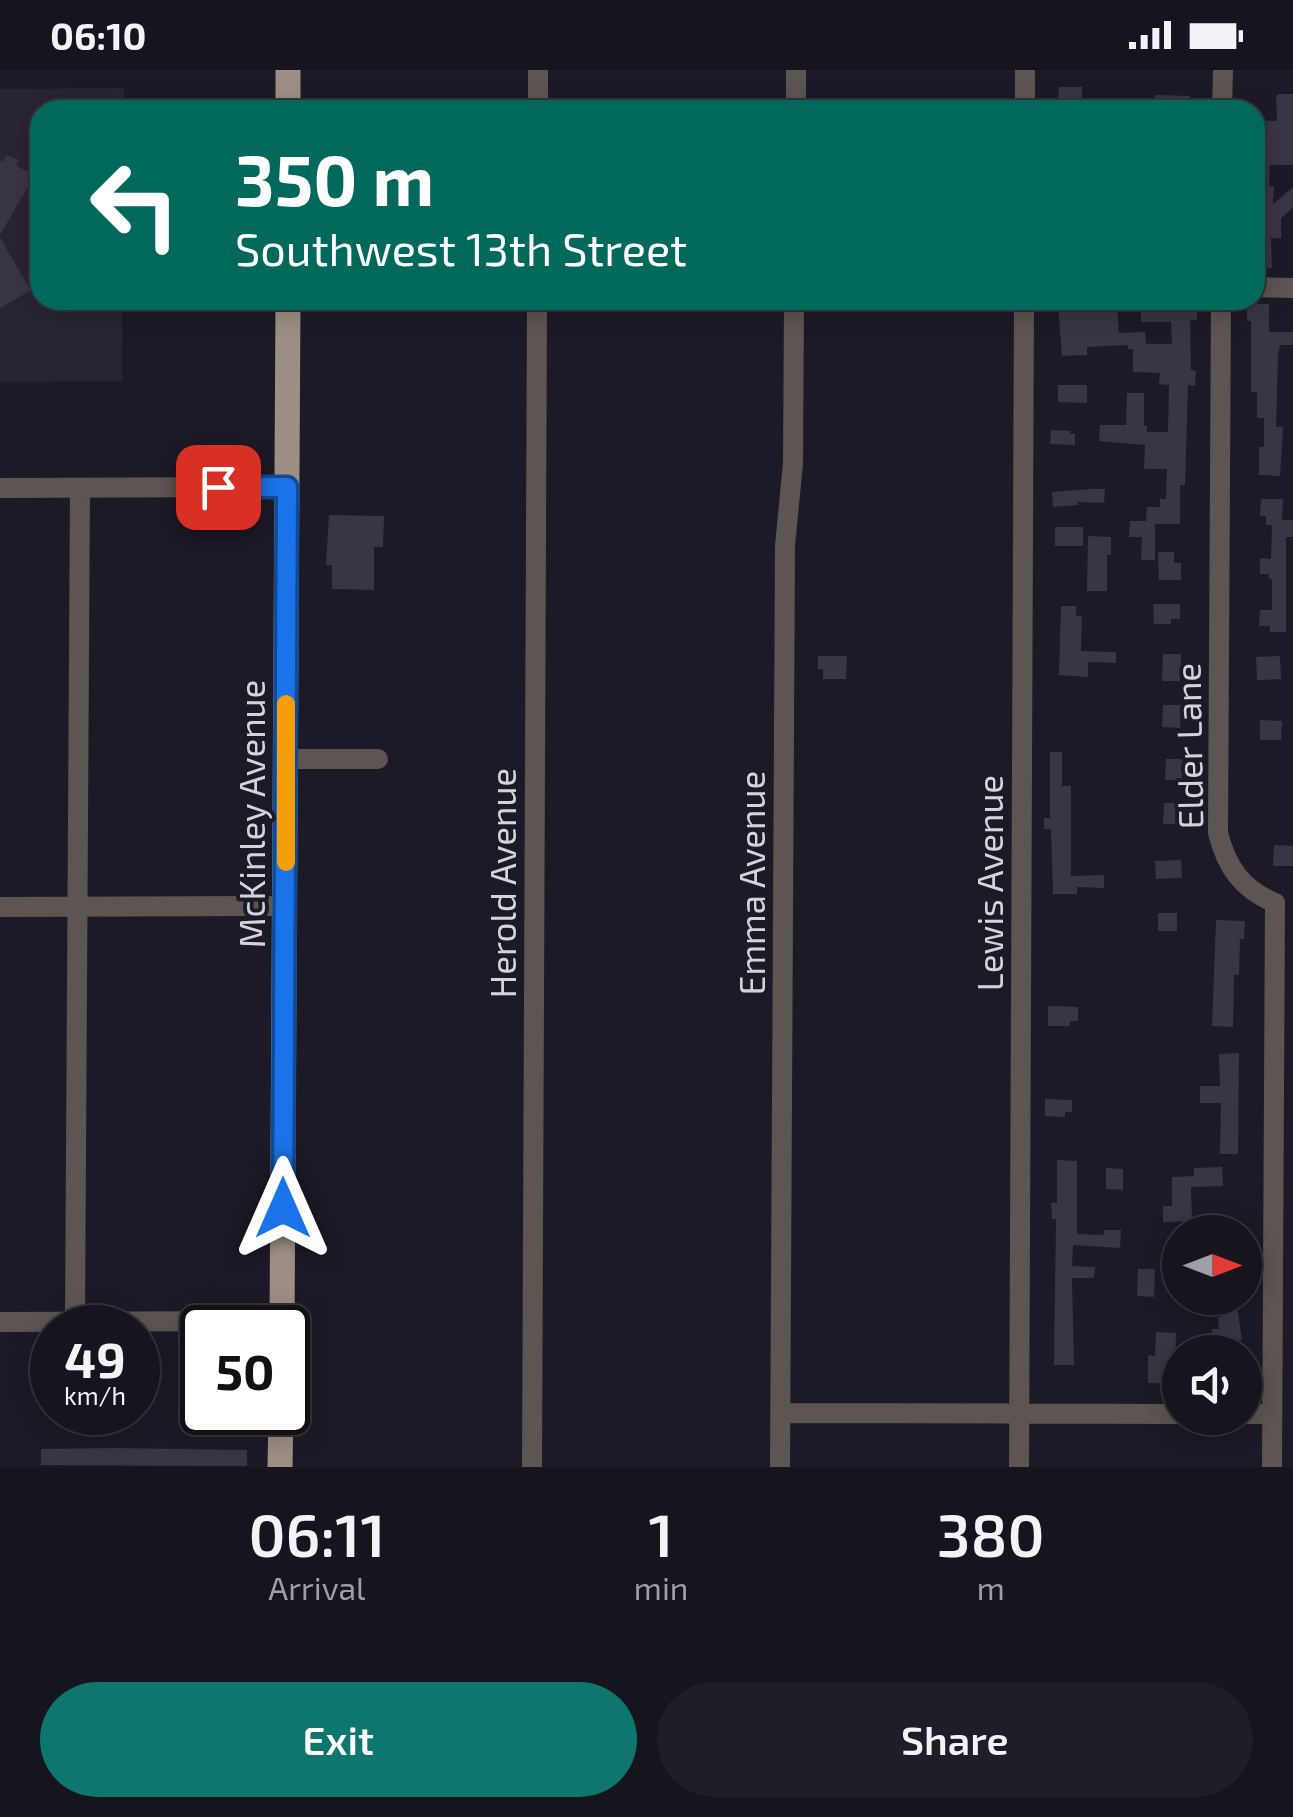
<!DOCTYPE html>
<style>
:root{--surface:#16141d;--page:#1f1d26;--text:#f1f3f6;--muted:#9e9ea4;--line:#35333b;--accent:#0f766e}
body{margin:0;font-family:"Exo 2",sans-serif;background:var(--page);color:var(--text);height:100vh;display:flex;flex-direction:column;font-size:38px;white-space:nowrap}
*{box-sizing:border-box;margin:0}
p{font-size:32px;color:var(--muted)}
.icon{flex:none;width:55px;height:55px;fill:none;stroke:currentColor;stroke-width:2;stroke-linecap:round;stroke-linejoin:round}
.map{position:relative;height:1397px;overflow:hidden}
.panel{display:flex;flex-direction:column;background:var(--surface);flex:1}
.panel>*{flex:none}
.hud{position:absolute;left:30px;top:30px;width:1235px;height:210px;border-radius:30px;box-shadow:0 5px 25px #0003,0 0 0 2px var(--line);background:#00695c;color:#fff;overflow:hidden}
.needle{width:65px;rotate:90deg}
.fabs{position:absolute;left:1162px;top:1145px;display:grid;gap:20px}
.fabs a{display:grid;place-items:center;width:100px;height:100px;border-radius:50%;background:var(--surface);box-shadow:0 5px 25px #0003,0 0 0 2px var(--line);font-size:50px}
.speed{position:absolute;left:30px;top:1235px;display:flex;gap:20px;font-size:50px;font-weight:700;text-align:center}
.speed>*{display:grid;place-content:center;width:130px;height:130px;border-radius:50%;background:var(--surface);box-shadow:0 5px 25px #0003,0 0 0 2px var(--line);line-height:1}
.speed small{font-size:25px;font-weight:400}
.speed .limit{border:5px solid #111;border-radius:15px;background:#fff;color:#111}
.pin{position:absolute;display:grid;place-items:center;width:85px;height:85px;color:#fff;margin:-42px;border-radius:20px;box-shadow:0 5px 15px #0006}
.me{position:absolute;width:110px;margin:-55px;rotate:0deg;stroke-linejoin:round;filter:drop-shadow(0 0 8px #0008)}
.turn{display:flex;align-items:center;gap:35px;height:210px;padding:0 40px;font-size:45px}
.turn .icon{width:130px;height:130px;stroke-width:2.5}
.turn b{display:block;font-size:70px;line-height:85px}
.eta{display:flex;justify-content:space-evenly;align-items:center;height:170px;text-align:center}
.eta b{font-size:60px;font-weight:600;line-height:70px}
.button{display:flex;gap:20px;margin-top:auto;padding:20px 40px}
.button a{flex:1;height:115px;border-radius:60px;background:var(--accent);color:#fff;font-size:40px;font-weight:600;line-height:115px;text-align:center}
.button a+a{background:var(--page);color:var(--text)}
.status{display:flex;justify-content:space-between;align-items:center;height:70px;padding:0 50px;background:var(--surface);direction:ltr}
.status svg{height:28px;fill:currentColor}
.map>svg:first-child{display:block}
.education{fill:#292432}
.building{fill:#393544}
.lines{fill:none;stroke-linecap:round;stroke-linejoin:round}
.minor{stroke:#5c5551;stroke-width:20}
.major{stroke:#9d8f85;stroke-width:25}
.route-casing{stroke:#114b97;stroke-width:25}
.route{stroke:#1a73e8;stroke-width:18}
.slow{stroke:#f59e0b;stroke-width:18}
.labels{text-anchor:middle;dominant-baseline:central;stroke-width:8;stroke-linejoin:round;paint-order:stroke}
.street-label{font-size:35px;fill:#d4d2db;stroke:#1d1a27}
</style>
<div class="status"><b>06:10</b><svg viewBox="0 0 49 12"><path d="M0 12V9h3v3zM5 12V6h3v6zM10 12V3h3v9zM15 12V0h3v12zM26 1h20v11H26zM47 4h2v5h-2z"/></svg></div>
<div class="map">
<svg width="1293" height="1397" viewBox="0 0 1293 1397">
<rect width="100%" height="100%" fill="#1d1a27"/>
<!-- education -->
<path class="education" d="M124,18V40H40V230H122V311L0,312V19Z"/>
<!-- building -->
<path class="building" d="M1059,17H1082V33H1058Z
M1280,24H1293V95H1270L1269,116H1274L1273,134L1293,117V138L1281,148V168H1271L1272,198H1255V50L1277,51L1276,26Z
M1155,25L1190,26L1189,40H1155Z
M7,85L19,90L16,96L35,105L0,165V90L3,92Z
M0,168L31,220L0,238Z
M1087,234L1117,237L1119,263L1145,262L1146,274H1172L1171,252H1141V236L1197,237V250H1190L1191,300L1196,301L1195,316L1188,315L1185,415H1180V454H1155V490H1141L1142,467H1129L1130,451H1146L1147,437H1160V429H1166L1167,399H1144L1145,375L1099,371L1100,355H1126L1127,323H1144V356H1147V362H1168L1169,315L1159,314L1160,303L1133,302V279H1128V275L1087,277V285L1062,286L1058,235Z
M1247,234H1269V262H1293V275H1280L1278,285L1276,357H1283L1280,406L1259,405V377H1264V348H1257V322H1251V251H1247Z
M1058,315H1087V333L1058,332Z
M1051,360L1071,361L1070,364H1075V375L1050,374Z
M1091,419H1105L1104,433L1078,432V435L1053,437L1052,422Z
M1261,429H1283L1282,450H1293V467H1286V562H1270V556H1259L1260,540H1272V509H1269V504H1260V488L1271,489L1272,455H1266V446H1260Z
M329,445L384,446L383,477H374V520L332,519V495H326Z
M1055,457H1083V476H1055Z
M1088,466L1111,467V485H1107V521H1087Z
M1158,482H1174V493H1181V510H1159Z
M1153,534H1180V549H1171V554H1154Z
M1061,536H1076V546H1082L1081,581L1116,582V593L1088,592V607L1059,605Z
M1163,584H1181L1180,611H1162Z
M818,586H847L846,609H823V599H818Z
M1280,586L1281,609L1257,610L1256,587Z
M1163,635H1181L1180,658L1162,657Z
M1260,650L1282,651L1281,670H1260Z
M1050,682H1062V716H1071V806L1104,805V818L1077,817V824H1053L1051,759H1044V748H1050Z
M1166,689H1183L1182,710H1165Z
M1164,733H1182V754H1163Z
M1274,775L1293,776V796H1273Z
M1181,790L1182,808L1156,809L1155,791Z
M1158,843H1177V861H1158Z
M1216,850L1245,851L1244,869H1240L1239,905H1234L1233,957L1212,956Z
M1048,936L1078,937V951H1070V956H1048Z
M1239,983L1238,1084H1220L1221,1033H1200V1016H1220L1219,984Z
M1045,1029L1072,1030V1042H1065V1047L1045,1046Z
M1057,1090L1077,1091V1164L1104,1165V1160H1121L1120,1178L1073,1175L1072,1196L1095,1197L1094,1208H1072L1074,1295H1054L1056,1149H1052L1051,1133H1057Z
M1222,1097L1223,1116L1191,1117L1192,1151L1163,1152V1136H1172V1107L1194,1106V1098Z
M1106,1098L1123,1099V1120L1106,1119Z
M1138,1199H1155L1154,1227L1137,1226Z
M1221,1228H1236L1242,1270H1212V1259H1219L1218,1247H1222Z
M1156,1262L1176,1263L1175,1314L1148,1313V1285L1155,1286Z
M115,1378L247,1380V1396L41,1395V1379Z"/>
<g class="lines">
<!-- minor -->
<path class="minor" d="M538,40V0
M796,40V0
M1025,40V0
M1222,40L1223,0
M1255,217L1293,218
M1221,230L1218,763C1227,798 1242,819 1275,833L1272,1397
M0,418L287,417
M286,689H378
M0,837L286,836
M75,1251L80,418
M0,1252L282,1251
M781,1343L1180,1344
M1245,1344H1272
M532,1397L537,230
M780,1397L785,476L793,393L794,230
M1019,1397L1024,230"/>
<!-- major -->
<path class="major" d="M288,40V0
M282,1258L288,230
M280,1397L281,1342"/>
</g>
<g class="lines">
<defs>
<path id="route" d="M218,417H287L283,1138"/>
</defs>
<!-- route casing -->
<use href="#route" class="route-casing"/>
<!-- route -->
<use href="#route" class="route"/>
<!-- slow -->
<path class="slow" d="M286,792V634"/>
</g>
<g class="labels">
<!-- street labels -->
<g class="street-label">
<text transform="translate(1188 676) rotate(-91)">Elder Lane</text>
<text transform="translate(251 744) rotate(-90)">McKinley Avenue</text>
<text transform="translate(502 813) rotate(-90)">Herold Avenue</text>
<text transform="translate(751 813) rotate(-90)">Emma Avenue</text>
<text transform="translate(989 813) rotate(-90)">Lewis Avenue</text>
</g>
</g>
</svg>
<div class="fabs">
<a><svg class="needle" viewBox="-14 -14 28 28"><path d="M0-13l5 13h-10z" fill="#e53935"/><path d="M0 13l5-13h-10z" fill="#9e9ea4"/></svg></a>
<a><svg class="icon" aria-label="sound" viewBox="0 0 24 24"><path d="M4 9h4l5-4v14l-5-4H4zM17 9q2 3 0 6"/></svg></a>
</div>
<div class="speed"><div>49<small>km/h</small></div><div class="limit">50</div></div>
<div class="pin" style="left:218px;top:417px;background:#d93025"><svg class="icon" aria-label="arrive" viewBox="0 0 24 24"><path d="M6 21V4h12l-3 4 3 4H6"/></svg></div>
<svg class="me" style="left:283px;top:1138px" viewBox="-20 -20 40 40"><path d="M0-17L14 15 0 8-14 15z" fill="#1a73e8" stroke="#fff" stroke-width="4"/></svg>
<div class="hud">
<div class="turn"><svg class="icon" aria-label="left" viewBox="0 0 24 24"><path d="M17 20v-9H6M10 6l-5 5 5 5"/></svg><div><b>350 m</b>Southwest 13th Street</div></div>
</div>
</div>
<section class="panel">
<div class="eta">
<div><b>06:11</b><p>Arrival</p></div>
<div><b>1</b><p>min</p></div>
<div><b>380</b><p>m</p></div>
</div>
<div class="button"><a>Exit</a><a>Share</a></div>
</section>
